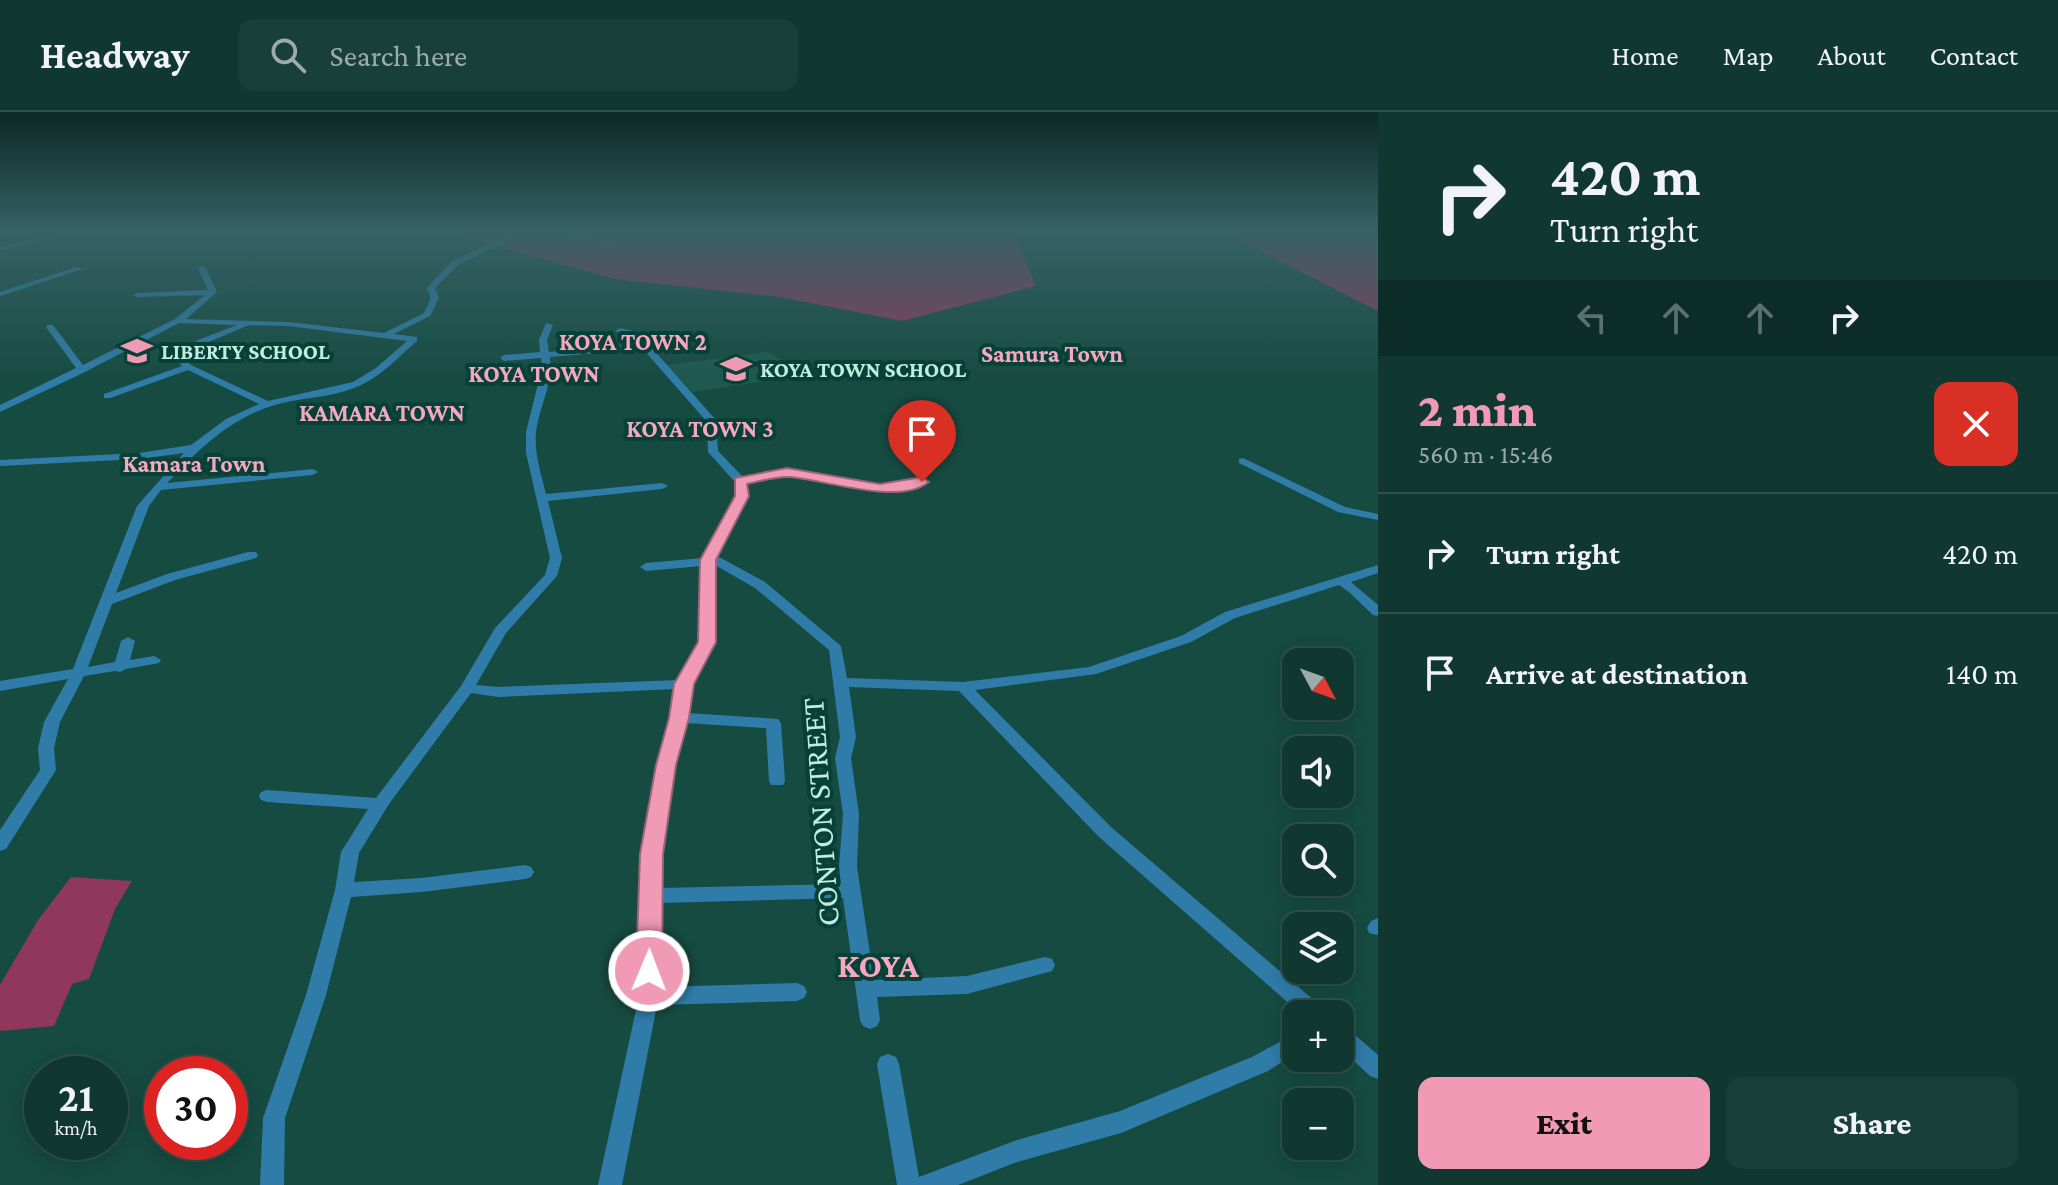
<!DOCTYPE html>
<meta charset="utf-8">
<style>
:root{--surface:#103831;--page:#193f39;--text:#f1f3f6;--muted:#9cacab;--line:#30524d;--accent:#f09ab6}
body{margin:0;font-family:"Crimson Pro",serif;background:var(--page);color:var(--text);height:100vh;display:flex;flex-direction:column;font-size:30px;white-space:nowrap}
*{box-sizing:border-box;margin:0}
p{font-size:26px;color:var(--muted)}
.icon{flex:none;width:44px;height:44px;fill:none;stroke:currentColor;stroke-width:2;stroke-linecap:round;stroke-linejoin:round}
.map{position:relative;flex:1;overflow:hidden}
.sheet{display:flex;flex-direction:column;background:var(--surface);width:680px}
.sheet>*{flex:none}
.guide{background:#103831;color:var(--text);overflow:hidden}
.needle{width:52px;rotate:131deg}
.buttons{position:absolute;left:1282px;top:536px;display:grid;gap:16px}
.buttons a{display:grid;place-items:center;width:72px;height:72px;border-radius:16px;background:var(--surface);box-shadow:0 4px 20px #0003,0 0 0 2px var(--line);font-size:40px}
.speed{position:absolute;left:24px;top:944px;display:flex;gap:16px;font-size:40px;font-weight:700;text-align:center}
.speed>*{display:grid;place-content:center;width:104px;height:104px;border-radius:50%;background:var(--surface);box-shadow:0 4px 20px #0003,0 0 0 2px var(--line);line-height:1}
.speed small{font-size:20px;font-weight:400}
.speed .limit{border:12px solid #d22;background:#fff;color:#111}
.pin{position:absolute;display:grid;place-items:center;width:68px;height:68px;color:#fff;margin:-82px -34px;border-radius:50% 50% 50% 0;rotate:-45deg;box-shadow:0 0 8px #0007}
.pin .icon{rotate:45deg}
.me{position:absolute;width:88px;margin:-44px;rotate:1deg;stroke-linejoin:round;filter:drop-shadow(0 0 6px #0008)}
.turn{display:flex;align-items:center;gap:28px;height:168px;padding:0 40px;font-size:36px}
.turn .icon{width:104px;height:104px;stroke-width:2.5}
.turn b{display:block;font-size:56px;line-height:68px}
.lanes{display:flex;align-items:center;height:76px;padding:0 40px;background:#0003;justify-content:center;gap:40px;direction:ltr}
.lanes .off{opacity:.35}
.round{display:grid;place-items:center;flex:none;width:84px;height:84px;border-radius:16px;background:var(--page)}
.overview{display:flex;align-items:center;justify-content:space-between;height:136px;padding:0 40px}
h1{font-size:48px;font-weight:800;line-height:60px;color:var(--accent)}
.primary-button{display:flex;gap:16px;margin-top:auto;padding:16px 40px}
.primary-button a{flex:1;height:92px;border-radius:16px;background:var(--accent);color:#111;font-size:32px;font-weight:800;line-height:92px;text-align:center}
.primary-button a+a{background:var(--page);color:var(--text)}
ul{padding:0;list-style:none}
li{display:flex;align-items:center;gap:24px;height:120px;padding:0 40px;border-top:2px solid var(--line)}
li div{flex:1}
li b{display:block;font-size:30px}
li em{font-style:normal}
header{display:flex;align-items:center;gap:48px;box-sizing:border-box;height:112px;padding:0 40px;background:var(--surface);border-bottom:2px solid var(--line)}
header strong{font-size:38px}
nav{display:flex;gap:44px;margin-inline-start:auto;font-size:28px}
.search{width:560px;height:72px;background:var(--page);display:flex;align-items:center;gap:20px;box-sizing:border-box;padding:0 28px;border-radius:16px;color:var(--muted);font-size:30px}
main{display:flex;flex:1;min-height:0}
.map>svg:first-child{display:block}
.built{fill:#1d594e}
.green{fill:#90385b}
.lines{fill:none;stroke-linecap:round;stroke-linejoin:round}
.minor{fill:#307ca9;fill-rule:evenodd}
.route{fill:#f09ab6;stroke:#9c6476;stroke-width:2}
.labels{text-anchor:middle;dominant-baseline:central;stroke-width:8;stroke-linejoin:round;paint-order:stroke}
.far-poi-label{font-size:22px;font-weight:bold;fill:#c0ece1;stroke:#064037;text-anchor:start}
.far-neighbourhood-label{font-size:24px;font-weight:bold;fill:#f7a7c0;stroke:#064037}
.near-street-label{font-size:32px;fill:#c0ece1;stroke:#064037}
.near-neighbourhood-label{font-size:34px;font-weight:bold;fill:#f7a7c0;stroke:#064037}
</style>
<header>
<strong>Headway</strong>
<div class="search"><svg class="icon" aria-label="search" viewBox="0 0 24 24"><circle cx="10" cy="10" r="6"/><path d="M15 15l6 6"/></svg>Search here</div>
<nav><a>Home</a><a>Map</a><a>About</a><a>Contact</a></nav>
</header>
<main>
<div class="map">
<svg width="1378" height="1073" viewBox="0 0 1378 1073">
<rect width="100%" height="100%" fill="#164b41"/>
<!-- built -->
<path class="built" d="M767,240L811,262L693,280L666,253Z"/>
<!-- green -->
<path class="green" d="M443,119H1013L1036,174L902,209L780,185L615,167Z
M1221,119H1378V199Z
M71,765L132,769L115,797L89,867L72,872L54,914L0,919V873L38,808Z"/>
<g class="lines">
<!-- minor -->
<path class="minor" d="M64,119H75L0,139V135Z
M516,119L618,129L615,131L518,123L457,154L435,176L439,186L430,204L394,222L417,225V229C399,244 382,264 359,274C337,284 311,285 287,290C239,300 204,331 172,366L167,371L313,357L318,360L313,363L161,378L149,394L116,481L167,462L248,440H256L258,443L256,446L175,468L112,492L88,555L115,550L121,529L128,525L135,529L130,548L154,544L161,548L159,551L126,557L120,560L115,559L84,564L60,610L54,636L56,658L6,737L0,739V718L40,658L38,636L44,610L68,567L0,579V569L73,557L137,394L184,341L139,347L0,354V348L139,341L191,333L226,307L259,292L188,258L110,286H104V282L182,254L174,245L175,243L198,228L237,213L179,211L85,260L0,300V293L76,256L46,215L47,213H53L83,253L175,207L205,183L137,185L133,183L137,181L208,178L198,156L202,154L206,156L217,180L186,207L288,210L384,221L424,201L431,186L427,176L451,150ZM249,213L288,214L407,229L376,256L353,270L268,289L191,253L183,245L204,232Z
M76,155L83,157L0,184V180Z
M546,211L553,213L547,228L549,240L639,232L632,224L617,220L616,218L620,216L638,220L648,231L676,230V234L652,236L716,308L718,339L743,365L787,357L880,373L926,368V372L880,379L787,363L746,371L748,384L716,445L721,446L765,470L841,534L847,566L963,570L1089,555L1181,524L1225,500L1378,453V461L1351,470L1378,493V504L1373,503L1349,480L1339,473L1235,506L1191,530L1096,562L975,578L1111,715L1323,896L1326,902H1301L1099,725L959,579L849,575L856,625L851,646L859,702L857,755L874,868L967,864L1045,845L1052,847L1055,853L1052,859L967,882L877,885L880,908L877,914L870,917L863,914L860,908L843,786L660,791L659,875L797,871L804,874L807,880L804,886L797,889L657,893L622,1073H598L639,884L643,742L658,653L671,606L676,577L498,585L471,581L389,692L359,741L354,770L422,766L525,753L531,755L534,760L531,765L525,767L422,780L351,785L326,883L285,1006L284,1073H260L263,1006L306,883L335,778L341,740L368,697L267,690L261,688L259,684L261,680L267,678L376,686L461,574L495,516L545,463L550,446L526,341V320L542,256L541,246L504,249L500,246L504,243L540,240L539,228ZM643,237L707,310L708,340L735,370L736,384L703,446L646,451L640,455L646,459L702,454L700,530L679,568L498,575L476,573L506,521L557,464L562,446L548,389L662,377L668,374L662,371L546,382C541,362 534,341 536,320C539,295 554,270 550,245ZM715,453L755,476L829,538L840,625L835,646L843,702L839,755L841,772L660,776C661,721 671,665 685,611L766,616L769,669L771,673H783L785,669L781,611L778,607L687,601L691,572L714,530Z
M1243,346L1345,395L1378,402V408L1338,400L1239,351V347Z
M1378,806V823L1369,821L1367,816L1371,809Z
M1340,914L1347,916L1378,943V967L1370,964L1340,936Z
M1296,921V941L1268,959L1121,1021L1017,1050L958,1073H897L877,952L880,945L888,942L896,945L899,952L919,1065L1017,1028L1120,999L1252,945Z"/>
</g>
<!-- sky -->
<linearGradient id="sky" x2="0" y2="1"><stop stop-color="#0c2924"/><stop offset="0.44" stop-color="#366165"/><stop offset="1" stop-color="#366165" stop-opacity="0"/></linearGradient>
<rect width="1378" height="269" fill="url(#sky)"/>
<!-- route -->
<path class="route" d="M787,356L880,372L922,365L929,370C899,394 826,368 790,365C777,364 761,369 747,372L749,384L716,448V530L694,572L689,606L676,653L663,742L662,859L658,866L649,870L640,866L636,859L640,742L656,653L669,606L674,572L698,530L700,448L735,384V366Z"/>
<!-- icons -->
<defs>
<symbol id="school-bare" viewBox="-9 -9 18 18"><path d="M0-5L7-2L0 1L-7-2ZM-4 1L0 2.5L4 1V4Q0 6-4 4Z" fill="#f09ab6" stroke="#064037" stroke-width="2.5" paint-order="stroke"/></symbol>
</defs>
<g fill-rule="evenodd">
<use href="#school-bare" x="115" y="217" width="44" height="44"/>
<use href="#school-bare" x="714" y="235" width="44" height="44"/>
</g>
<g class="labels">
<!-- far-poi labels -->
<g class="far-poi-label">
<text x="161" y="239">LIBERTY SCHOOL</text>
<text x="760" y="257">KOYA TOWN SCHOOL</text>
</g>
<!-- far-neighbourhood labels -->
<g class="far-neighbourhood-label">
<text x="633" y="229">KOYA TOWN 2</text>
<text x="1052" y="241">Samura Town</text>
<text x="534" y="261">KOYA TOWN</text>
<text x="382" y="300">KAMARA TOWN</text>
<text x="700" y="316">KOYA TOWN 3</text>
<text x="194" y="351">Kamara Town</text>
</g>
<!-- near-street labels -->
<g class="near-street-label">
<text transform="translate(820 700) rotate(-94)">CONTON STREET</text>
</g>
<!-- near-neighbourhood labels -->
<g class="near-neighbourhood-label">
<text x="878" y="853">KOYA</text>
</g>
</g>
</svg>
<div class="buttons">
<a><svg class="needle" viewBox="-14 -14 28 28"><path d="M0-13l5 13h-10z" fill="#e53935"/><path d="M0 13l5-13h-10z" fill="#9cacab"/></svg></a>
<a><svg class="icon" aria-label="sound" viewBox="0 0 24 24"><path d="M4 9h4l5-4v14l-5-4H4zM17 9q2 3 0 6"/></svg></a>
<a><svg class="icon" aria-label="search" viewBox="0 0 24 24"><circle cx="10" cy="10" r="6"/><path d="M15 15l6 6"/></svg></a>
<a><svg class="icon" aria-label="layers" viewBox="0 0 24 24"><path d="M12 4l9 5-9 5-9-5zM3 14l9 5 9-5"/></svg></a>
<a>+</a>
<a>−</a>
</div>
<div class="speed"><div>21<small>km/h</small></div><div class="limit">30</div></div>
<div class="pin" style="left:922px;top:370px;background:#d93025"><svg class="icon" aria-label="arrive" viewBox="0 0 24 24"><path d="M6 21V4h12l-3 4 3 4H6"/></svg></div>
<svg class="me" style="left:649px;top:859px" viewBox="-20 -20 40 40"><circle r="17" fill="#f09ab6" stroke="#fff" stroke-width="3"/><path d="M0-11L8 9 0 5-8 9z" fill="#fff"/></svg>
</div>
<section class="sheet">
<div class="guide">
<div class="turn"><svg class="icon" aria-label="right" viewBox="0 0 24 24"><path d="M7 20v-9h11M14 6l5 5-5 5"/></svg><div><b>420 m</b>Turn right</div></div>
<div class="lanes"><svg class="icon off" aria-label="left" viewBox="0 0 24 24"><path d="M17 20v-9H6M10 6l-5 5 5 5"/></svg><svg class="icon off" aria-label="ahead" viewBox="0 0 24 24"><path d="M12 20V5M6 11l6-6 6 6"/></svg><svg class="icon off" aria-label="ahead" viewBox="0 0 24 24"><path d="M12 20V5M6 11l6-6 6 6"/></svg><svg class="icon" aria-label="right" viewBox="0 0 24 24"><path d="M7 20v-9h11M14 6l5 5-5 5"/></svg></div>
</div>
<div class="overview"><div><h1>2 min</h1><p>560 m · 15:46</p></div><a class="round" style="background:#d93025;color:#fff"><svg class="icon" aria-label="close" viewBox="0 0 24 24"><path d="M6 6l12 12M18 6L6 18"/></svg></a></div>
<ul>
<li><svg class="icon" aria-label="right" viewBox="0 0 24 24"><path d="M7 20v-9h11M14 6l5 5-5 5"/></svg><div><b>Turn right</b></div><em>420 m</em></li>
<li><svg class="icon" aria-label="arrive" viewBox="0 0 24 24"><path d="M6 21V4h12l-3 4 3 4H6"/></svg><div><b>Arrive at destination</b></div><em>140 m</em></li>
</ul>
<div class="primary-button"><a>Exit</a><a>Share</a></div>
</section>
</main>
